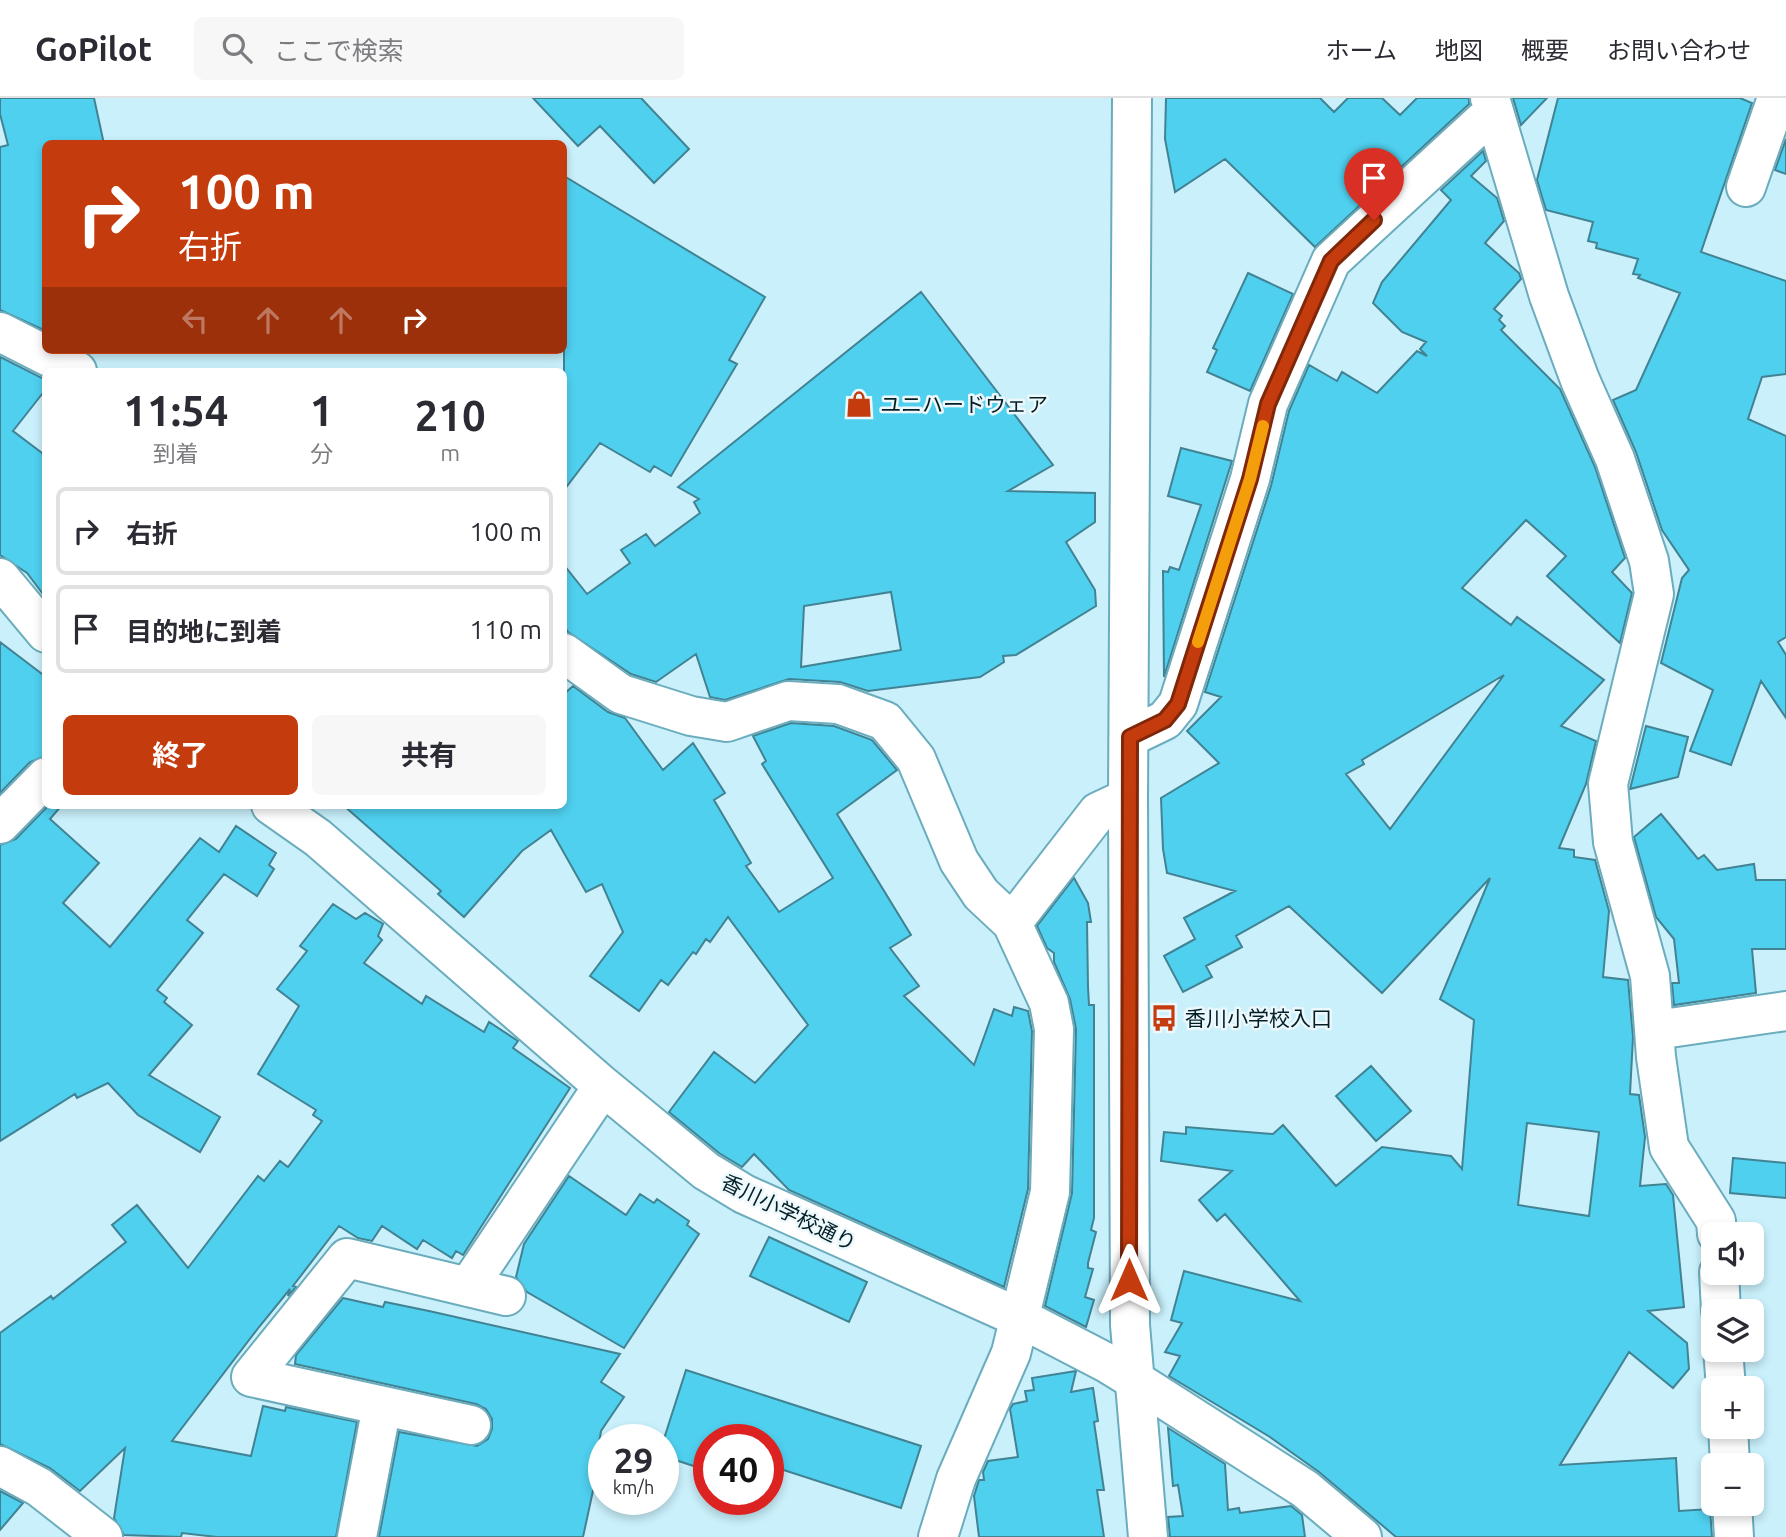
<!DOCTYPE html>
<html lang="ja">
<meta charset="utf-8">
<style>
:root{--surface:#fff;--page:#f7f7f7;--text:#2b2b33;--muted:#7c7c81;--line:#e1e1e2;--accent:#c43c0d}
body{margin:0;font-family:Ubuntu,"Noto Sans JP",sans-serif;background:var(--page);color:var(--text);height:100vh;display:flex;flex-direction:column;font-size:26px;white-space:nowrap}
*{box-sizing:border-box;margin:0}
p{font-size:23px;color:var(--muted)}
.icon{flex:none;width:38px;height:38px;fill:none;stroke:currentColor;stroke-width:2;stroke-linecap:round;stroke-linejoin:round}
.map{position:relative;flex:1;overflow:hidden}
.sheet{position:absolute;left:42px;top:270px;width:525px;height:441px;display:flex;flex-direction:column;background:var(--surface);border-radius:10px;box-shadow:0 4px 10px #0003}
.sheet>*{flex:none}
.guide{position:absolute;left:42px;top:42px;width:525px;height:214px;border-radius:10px;box-shadow:0 4px 10px #0003;background:#c43c0d;color:#fff;overflow:hidden}
.fabs{position:absolute;left:1701px;top:1124px;display:grid;gap:14px}
.fabs a{display:grid;place-items:center;width:63px;height:63px;border-radius:10px;background:var(--surface);box-shadow:0 4px 10px #0003;font-size:35px}
.speed{position:absolute;left:588px;top:1326px;display:flex;gap:14px;font-size:35px;font-weight:700;text-align:center}
.speed>*{display:grid;place-content:center;width:91px;height:91px;border-radius:50%;background:var(--surface);box-shadow:0 4px 10px #0003;line-height:1}
.speed small{font-size:18px;font-weight:400}
.speed .limit{border:10px solid #d22;background:#fff;color:#111}
.pin{position:absolute;display:grid;place-items:center;width:60px;height:60px;color:#fff;margin:-72px -30px;border-radius:50% 50% 50% 0;rotate:-45deg;box-shadow:0 0 7px #0007}
.pin .icon{rotate:45deg}
.me{position:absolute;width:77px;margin:-38px;rotate:0deg;stroke-linejoin:round;filter:drop-shadow(0 0 5px #0008)}
.turn{display:flex;align-items:center;gap:24px;height:147px;padding:0 21px;font-size:32px}
.turn .icon{width:91px;height:91px;stroke-width:2.5}
.turn b{display:block;font-size:49px;line-height:60px}
.lanes{display:flex;align-items:center;height:66px;padding:0 21px;background:#0003;justify-content:center;gap:35px;direction:ltr}
.lanes .off{opacity:.35}
.eta{display:flex;justify-content:space-evenly;align-items:center;height:119px;text-align:center}
.eta b{font-size:42px;font-weight:700;line-height:49px}
.button{display:flex;gap:14px;margin-top:auto;padding:14px 21px}
.button a{flex:1;height:80px;border-radius:10px;background:var(--accent);color:#fff;font-size:28px;font-weight:700;line-height:80px;text-align:center}
.button a+a{background:var(--page);color:var(--text)}
ul{padding:0;list-style:none}
li{display:flex;align-items:center;gap:21px;height:88px;margin:0 14px 10px;padding:0 7px;border:4px solid var(--line);border-radius:10px}
li div{flex:1}
li b{display:block;font-size:26px}
li em{font-style:normal}
header{display:flex;align-items:center;gap:42px;box-sizing:border-box;height:98px;padding:0 35px;background:var(--surface);border-bottom:2px solid var(--line)}
header strong{font-size:33px}
nav{display:flex;gap:38px;margin-inline-start:auto;font-size:24px}
.search{width:490px;height:63px;background:var(--page);display:flex;align-items:center;gap:18px;box-sizing:border-box;padding:0 24px;border-radius:10px;color:var(--muted);font-size:26px}
.map>svg:first-child{display:block}
.building{fill:#4fd0ef;stroke:#418293;stroke-width:2;fill-rule:evenodd}
.lines{fill:none;stroke-linecap:round;stroke-linejoin:round}
.minor-casing{stroke:#6bacbd;stroke-width:42}
.tertiary-casing{stroke:#6bacbd;stroke-width:42}
.minor{stroke:#fff;stroke-width:38}
.tertiary{stroke:#fff;stroke-width:38}
.route-casing{stroke:#7f2708;stroke-width:18}
.route{stroke:#c43c0d;stroke-width:12}
.slow{stroke:#f59e0b;stroke-width:12}
.labels{text-anchor:middle;dominant-baseline:central;stroke-width:5;stroke-linejoin:round;paint-order:stroke}
.poi-label{font-size:21px;fill:#031f26;stroke:#ecf8fc;text-anchor:start}
.street-label{font-size:21px;fill:#031f26;stroke:#ecf8fc}
</style>
<header>
<strong>GoPilot</strong>
<div class="search"><svg class="icon" aria-label="search" viewBox="0 0 24 24"><circle cx="10" cy="10" r="6"/><path d="M15 15l6 6"/></svg>ここで検索</div>
<nav><a>ホーム</a><a>地図</a><a>概要</a><a>お問い合わせ</a></nav>
</header>
<div class="map">
<svg width="1786" height="1439" viewBox="0 0 1786 1439">
<rect width="100%" height="100%" fill="#c9f0fb"/>
<!-- building -->
<path class="building" d="M0,0H94L104,46H46V233L0,212V49L8,47L0,16Z
M533,0H641L689,51L654,85L600,28L578,48Z
M1166,0H1320L1334,14L1348,0H1382L1400,17L1417,0H1469V6L1315,149L1225,61L1175,94L1165,41Z
M1513,0H1547L1521,27Z
M1558,0H1740L1752,5L1701,154L1786,183V276L1762,279L1748,321L1786,338V539L1778,544L1786,557V620L1761,583L1731,667L1690,653L1713,592L1661,565L1682,480L1689,472L1662,432L1636,354L1613,302L1636,292L1680,195L1638,180L1640,177L1633,176L1638,161L1596,150L1597,145L1588,143L1593,124L1546,112L1537,82Z
M1786,41V76L1775,72Z
M1483,53L1486,63L1471,78L1497,100L1504,123L1485,145L1519,175L1521,181L1494,211L1502,218L1499,222L1505,228L1501,232L1560,291L1595,369L1625,460L1612,474L1632,495L1620,545L1547,478L1566,458L1526,422L1462,490L1511,527L1517,519L1604,582L1561,628L1596,643L1586,686L1559,750L1574,752V759L1595,762L1609,813L1603,879L1628,882L1633,939L1630,996L1639,997L1645,1039L1640,1088L1666,1086L1673,1097L1684,1209L1648,1213L1687,1245L1689,1271L1673,1290L1629,1254L1560,1367L1676,1360L1679,1413L1710,1411L1712,1439H1396L1319,1374L1270,1339L1169,1278L1180,1258L1165,1254L1182,1225L1171,1222L1184,1173L1300,1203L1225,1116L1217,1123L1199,1102L1232,1073L1161,1063L1164,1034L1186,1036V1029L1273,1036L1283,1027L1336,1088L1382,1049L1451,1058L1462,1071L1474,922L1440,901L1490,780L1382,895L1289,808L1236,838L1242,849L1206,868L1212,879L1183,894L1164,858L1195,841L1184,820L1235,793L1167,775L1163,751L1161,700L1219,665L1187,633L1221,599L1205,594L1271,388L1289,313L1309,267L1337,283L1342,274L1377,295L1417,253L1427,258L1420,251L1426,244L1402,234L1373,205L1382,184L1451,102L1441,92ZM1504,577L1390,731L1346,676L1364,666L1362,662ZM1527,1025L1599,1034L1589,1118L1518,1107Z
M564,78L765,199L729,262L737,266L671,378L654,368L650,374L600,345L564,392Z
M1248,175L1293,196L1250,293L1207,274L1217,252L1213,250Z
M921,194L1053,367L1008,393L1095,395V424L1066,444L1095,492L1096,508L1016,557L1003,558L1004,564L980,579L868,593L840,584L789,581L725,602L710,599L696,556L656,584L631,576L568,534L564,528V467L587,496L630,465L621,452L646,436L655,448L700,415L694,404L699,401L678,389ZM891,494L901,552L801,569L804,508Z
M0,259L46,282V291L13,333L46,358V500L27,475L0,457Z
M1181,350L1232,363L1164,579L1163,473L1168,474L1170,469L1179,472L1201,407L1168,398Z
M0,544L46,579V658L30,664L0,695Z
M573,588L608,614L625,620L663,672L693,645L725,695L714,702L751,765L746,768L779,814L833,780L762,666L766,663L753,638L791,625L834,628L872,642L897,672L837,716L911,837L890,850L919,888L904,898L974,967L994,911L1012,918L1014,909L1028,913L1032,933L1028,1091L1004,1189L789,1092L754,1056L742,1069L719,1055L669,1014L714,954L755,985L808,927L728,819L710,844L706,841L696,856L693,854L668,887L661,882L639,913L590,878L623,834L602,786L586,794L551,732L522,753L464,819L438,796L441,793L343,707H564V596Z
M1646,628L1688,639L1678,679L1630,691Z
M49,707H62L50,721L99,765L63,805L110,849L200,740L219,754L236,728L276,755L269,767L274,771L257,798L224,776L187,822L203,835L157,892L167,900L164,904L192,927L149,977L220,1019L200,1054L138,1017L108,985L77,1000L75,996L0,1043V747L16,741Z
M1661,716L1698,761L1704,757L1717,772L1754,766L1756,782H1786V851H1752L1756,895L1674,907L1672,885H1679L1674,841L1656,819L1634,739Z
M1074,780L1088,805L1091,824H1087L1088,889L1089,907H1094V1120L1091,1132L1096,1134L1088,1165V1170L1093,1171L1085,1199L1094,1202L1086,1229L1045,1208L1072,1095L1076,931L1070,901L1054,864V855L1047,850L1037,828Z
M333,806L356,821L365,815L383,826L378,838L382,842L364,865L422,906L426,898L484,934L489,924L518,943L513,950L570,990L463,1157L456,1153L452,1160L423,1142L417,1151L382,1128L372,1143L358,1140L339,1128L293,1188L296,1189L288,1198L290,1191L259,1229L172,1343L251,1358L263,1308L285,1313L286,1309L357,1324L336,1439H217L182,1435L181,1439L124,1437L114,1420L125,1350L80,1393L50,1370L0,1346V1235L51,1198L53,1201L126,1144L112,1127L137,1107L188,1170L258,1078L264,1083L280,1063L288,1069L322,1023L313,1017L316,1012L258,976L299,908L277,891L307,853L300,848Z
M1371,968L1411,1013L1376,1043L1336,998Z
M1733,1060L1786,1065V1100L1730,1095Z
M569,1078L626,1117L640,1096L654,1105L657,1101L689,1123L687,1127L699,1136L624,1250L527,1194L516,1179L524,1146Z
M769,1139L867,1184L849,1224L750,1178Z
M343,1200L383,1209L385,1204L429,1213L620,1256L601,1284L624,1299L601,1333L596,1364L599,1365L583,1439H379L399,1334L477,1348L488,1341L492,1331V1321L486,1311L476,1306L295,1266L296,1257Z
M686,1272L921,1348L901,1410L768,1367V1342H709V1373L663,1358V1344Z
M1076,1273L1071,1294L1093,1290L1098,1323L1094,1324L1104,1392H1097L1104,1439H979L974,1398L979,1382H984L983,1374L988,1363L1018,1359L1010,1311L1013,1306L1027,1303L1025,1293L1034,1292L1032,1280Z
M1168,1330L1225,1366L1228,1412L1239,1410L1240,1415L1291,1408L1302,1417L1305,1439H1170L1168,1419L1183,1418L1178,1387L1173,1388Z
M0,1393L23,1405L0,1432Z"/>
<g class="lines">
<defs>
<path id="minor" d="M1490,0L1549,198L1580,282L1615,361L1649,463L1654,496L1608,686L1613,744L1650,878L1656,959L1669,1049L1716,1123L1717,1136
M1746,89L1777,0
M0,234L77,273
M0,480L46,535
M564,555L621,596L691,618L727,624L788,603L838,606L885,623L916,661L959,763L981,796L1012,825L1049,905L1054,931L1050,1094L1011,1255L956,1381L938,1439
M1130,639L1165,622L1178,606L1250,381L1268,306L1331,163L1494,13
M271,707L318,740L603,988L706,1073L744,1096L1020,1220L1107,1265L1133,1281
M0,726L46,679
M1012,825L1098,714L1128,700
M1656,932L1786,913
M1719,1174L1721,1213
M468,1189L603,988
M1723,1251L1726,1290
M471,1327L251,1279L347,1160L506,1198
M1728,1328L1730,1367
M0,1368L39,1389L103,1439
M1732,1405L1734,1439
M357,1439L382,1308"/>
<path id="tertiary" d="M1132,0L1128,700L1130,1227L1148,1439
M1133,1281L1305,1391L1362,1439"/>
</defs>
<!-- minor casing -->
<use href="#minor" class="minor-casing"/>
<!-- tertiary casing -->
<use href="#tertiary" class="tertiary-casing"/>
<!-- minor -->
<use href="#minor" class="minor"/>
<!-- tertiary -->
<use href="#tertiary" class="tertiary"/>
</g>
<g class="lines">
<defs>
<path id="route" d="M1129,1182L1130,639L1165,622L1178,606L1250,381L1268,306L1331,163L1374,122"/>
</defs>
<!-- route casing -->
<use href="#route" class="route-casing"/>
<!-- route -->
<use href="#route" class="route"/>
<!-- slow -->
<path class="slow" d="M1198,544L1250,381L1263,328"/>
</g>
<!-- icons -->
<defs>
<symbol id="shop-bare" viewBox="-9 -9 18 18"><path d="M-5-2.5h2.3a2.7 3.5 0 0 1 5.4 0H5L5.5 6h-11ZM-1.5-2.5h3a1.5 2.3 0 0 0-3 0Z" fill="#c43c0d" stroke="#ecf8fc" stroke-width="2.5" paint-order="stroke"/></symbol>
<symbol id="bus-bare" viewBox="-9 -9 18 18"><path d="M-5-6H5V4H4V6H2V4H-2V6H-4V4H-5ZM-3.5-4V0h7V-4ZM-3.5 1.2v1.5H-2V1.2ZM2 1.2v1.5H3.5V1.2Z" fill="#c43c0d" stroke="#ecf8fc" stroke-width="2.5" paint-order="stroke"/></symbol>
</defs>
<g fill-rule="evenodd">
<use href="#shop-bare" x="840" y="287" width="38" height="38"/>
<use href="#bus-bare" x="1145" y="901" width="38" height="38"/>
</g>
<g class="labels">
<!-- poi labels -->
<g class="poi-label">
<text x="880" y="306">ユニハードウェア</text>
<text x="1185" y="920">香川小学校入口</text>
</g>
<!-- street labels -->
<g class="street-label">
<text transform="translate(789 1114) rotate(26)">香川小学校通り</text>
</g>
</g>
</svg>
<div class="fabs">
<a><svg class="icon" aria-label="sound" viewBox="0 0 24 24"><path d="M4 9h4l5-4v14l-5-4H4zM17 9q2 3 0 6"/></svg></a>
<a><svg class="icon" aria-label="layers" viewBox="0 0 24 24"><path d="M12 4l9 5-9 5-9-5zM3 14l9 5 9-5"/></svg></a>
<a>+</a>
<a>−</a>
</div>
<div class="speed"><div>29<small>km/h</small></div><div class="limit">40</div></div>
<div class="pin" style="left:1374px;top:122px;background:#d93025"><svg class="icon" aria-label="arrive" viewBox="0 0 24 24"><path d="M6 21V4h12l-3 4 3 4H6"/></svg></div>
<svg class="me" style="left:1129px;top:1182px" viewBox="-20 -20 40 40"><path d="M0-17L14 15 0 8-14 15z" fill="#c43c0d" stroke="#fff" stroke-width="4"/></svg>
<div class="guide">
<div class="turn"><svg class="icon" aria-label="right" viewBox="0 0 24 24"><path d="M7 20v-9h11M14 6l5 5-5 5"/></svg><div><b>100 m</b>右折</div></div>
<div class="lanes"><svg class="icon off" aria-label="left" viewBox="0 0 24 24"><path d="M17 20v-9H6M10 6l-5 5 5 5"/></svg><svg class="icon off" aria-label="ahead" viewBox="0 0 24 24"><path d="M12 20V5M6 11l6-6 6 6"/></svg><svg class="icon off" aria-label="ahead" viewBox="0 0 24 24"><path d="M12 20V5M6 11l6-6 6 6"/></svg><svg class="icon" aria-label="right" viewBox="0 0 24 24"><path d="M7 20v-9h11M14 6l5 5-5 5"/></svg></div>
</div>
<section class="sheet">
<div class="eta">
<div><b>11:54</b><p>到着</p></div>
<div><b>1</b><p>分</p></div>
<div><b>210</b><p>m</p></div>
</div>
<ul>
<li><svg class="icon" aria-label="right" viewBox="0 0 24 24"><path d="M7 20v-9h11M14 6l5 5-5 5"/></svg><div><b>右折</b></div><em>100 m</em></li>
<li><svg class="icon" aria-label="arrive" viewBox="0 0 24 24"><path d="M6 21V4h12l-3 4 3 4H6"/></svg><div><b>目的地に到着</b></div><em>110 m</em></li>
</ul>
<div class="button"><a>終了</a><a>共有</a></div>
</section>
</div>
